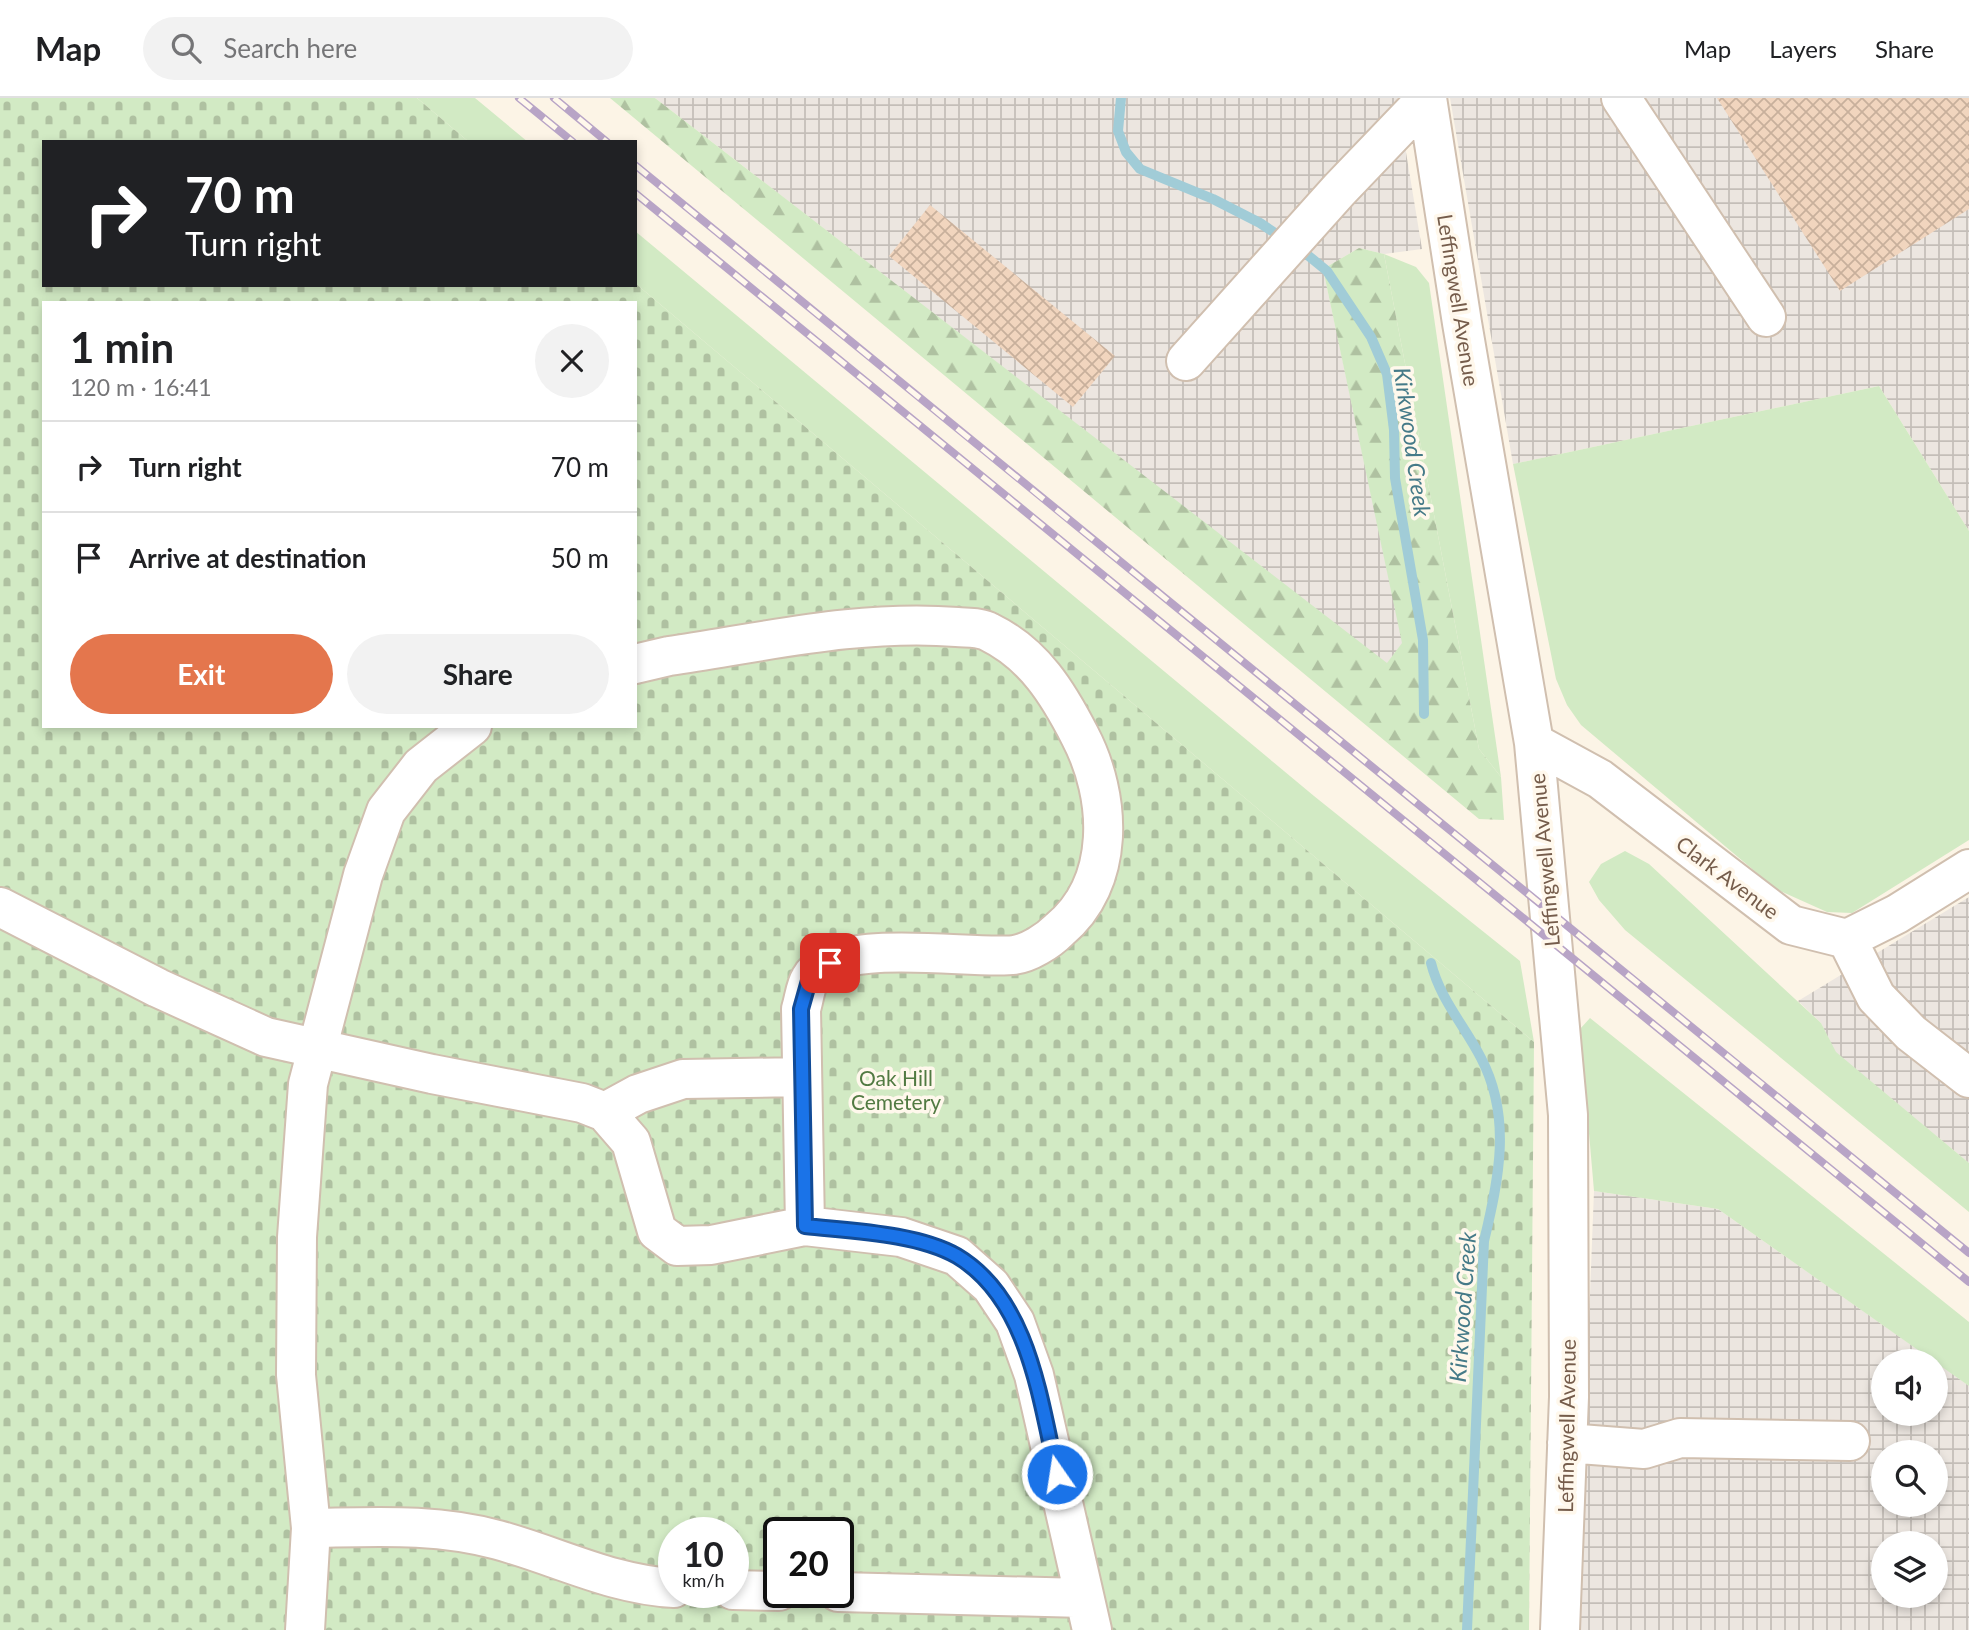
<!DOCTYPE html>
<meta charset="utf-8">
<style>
:root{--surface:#fff;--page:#f2f2f2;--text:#202124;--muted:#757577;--line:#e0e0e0;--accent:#e4764d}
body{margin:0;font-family:Lato,sans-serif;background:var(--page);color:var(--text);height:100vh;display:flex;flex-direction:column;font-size:26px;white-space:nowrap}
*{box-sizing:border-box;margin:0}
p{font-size:23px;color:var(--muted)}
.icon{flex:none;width:38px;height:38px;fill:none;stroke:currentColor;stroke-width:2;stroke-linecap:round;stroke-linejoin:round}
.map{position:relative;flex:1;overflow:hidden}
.details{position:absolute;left:42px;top:203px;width:595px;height:427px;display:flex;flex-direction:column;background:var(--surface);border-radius:0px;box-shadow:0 4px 10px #0003}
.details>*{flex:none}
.top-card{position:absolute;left:42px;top:42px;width:595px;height:147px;border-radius:0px;box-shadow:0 4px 10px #0003;background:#202124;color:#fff;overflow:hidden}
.controls{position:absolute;left:1871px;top:1251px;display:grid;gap:14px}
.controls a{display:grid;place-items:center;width:77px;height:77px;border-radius:50%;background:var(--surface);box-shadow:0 4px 10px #0003;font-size:35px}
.speed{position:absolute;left:658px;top:1419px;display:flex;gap:14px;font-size:35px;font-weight:700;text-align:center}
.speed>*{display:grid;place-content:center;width:91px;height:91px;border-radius:50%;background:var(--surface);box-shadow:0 4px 10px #0003;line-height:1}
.speed small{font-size:18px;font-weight:400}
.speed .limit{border:4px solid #111;border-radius:10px;background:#fff;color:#111}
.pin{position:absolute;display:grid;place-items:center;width:60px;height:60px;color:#fff;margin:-30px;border-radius:14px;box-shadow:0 4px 10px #0006}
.me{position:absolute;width:77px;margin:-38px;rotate:347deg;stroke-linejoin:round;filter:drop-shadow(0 0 5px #0008)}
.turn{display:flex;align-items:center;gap:24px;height:147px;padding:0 28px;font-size:32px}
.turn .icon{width:91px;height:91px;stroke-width:2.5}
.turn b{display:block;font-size:49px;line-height:60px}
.round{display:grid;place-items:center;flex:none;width:74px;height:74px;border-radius:37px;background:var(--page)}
.head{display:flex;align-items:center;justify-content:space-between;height:119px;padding:0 28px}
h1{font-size:42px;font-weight:700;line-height:52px}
.action{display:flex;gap:14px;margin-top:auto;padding:14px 28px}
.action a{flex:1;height:80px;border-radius:42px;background:var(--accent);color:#fff;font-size:28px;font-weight:700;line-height:80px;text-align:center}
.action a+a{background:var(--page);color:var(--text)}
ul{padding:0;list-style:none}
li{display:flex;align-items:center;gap:21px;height:91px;padding:0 28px;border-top:2px solid var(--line)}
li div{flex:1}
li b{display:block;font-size:26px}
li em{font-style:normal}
header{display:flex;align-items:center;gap:42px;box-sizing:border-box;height:98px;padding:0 35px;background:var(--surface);border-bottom:2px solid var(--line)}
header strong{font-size:33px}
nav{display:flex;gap:38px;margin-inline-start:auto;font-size:24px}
.search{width:490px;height:63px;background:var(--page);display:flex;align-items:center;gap:18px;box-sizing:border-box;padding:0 24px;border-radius:38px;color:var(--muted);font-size:26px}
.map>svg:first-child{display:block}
.industrial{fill:url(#industrial-grid);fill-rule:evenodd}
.green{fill:#d2eac4}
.forest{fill:url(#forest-firs)}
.cemetery{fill:url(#cemetery-stones);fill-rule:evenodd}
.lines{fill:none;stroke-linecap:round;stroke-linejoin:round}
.stream{stroke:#a1ccd7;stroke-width:10}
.building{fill:url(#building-cross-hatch)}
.minor-casing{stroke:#d0bfaf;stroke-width:42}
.minor{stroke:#fff;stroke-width:38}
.rail-casing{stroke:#b8a4c6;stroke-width:8}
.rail{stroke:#fff8ec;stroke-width:5;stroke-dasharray:16;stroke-linecap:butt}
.route-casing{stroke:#114b97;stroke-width:18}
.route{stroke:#1a73e8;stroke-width:12}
.labels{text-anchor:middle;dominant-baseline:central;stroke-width:7;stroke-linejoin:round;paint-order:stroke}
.street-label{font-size:21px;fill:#755c4b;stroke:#fff8ec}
.park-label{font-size:21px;fill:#517a42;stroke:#fff8ec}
.water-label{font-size:23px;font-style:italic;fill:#457a88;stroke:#fff8ec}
</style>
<header>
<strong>Map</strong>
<div class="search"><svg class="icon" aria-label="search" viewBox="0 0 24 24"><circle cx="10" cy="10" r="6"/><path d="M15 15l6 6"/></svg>Search here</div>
<nav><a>Map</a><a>Layers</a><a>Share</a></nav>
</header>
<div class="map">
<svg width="1969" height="1532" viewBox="0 0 1969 1532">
<defs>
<pattern id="industrial-grid" width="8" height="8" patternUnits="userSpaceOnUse" patternTransform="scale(1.75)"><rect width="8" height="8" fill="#ece6e0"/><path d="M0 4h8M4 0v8" fill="none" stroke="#c4beb8"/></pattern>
<pattern id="forest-firs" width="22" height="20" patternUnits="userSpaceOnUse" patternTransform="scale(1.75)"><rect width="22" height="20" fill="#d2eac4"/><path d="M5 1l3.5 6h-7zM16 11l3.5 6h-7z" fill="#afc1a1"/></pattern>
<pattern id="cemetery-stones" width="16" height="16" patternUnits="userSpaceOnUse" patternTransform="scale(1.75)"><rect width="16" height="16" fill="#d2eac4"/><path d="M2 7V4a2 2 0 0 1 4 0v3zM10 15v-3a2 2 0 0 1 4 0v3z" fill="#afc1a1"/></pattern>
<pattern id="building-cross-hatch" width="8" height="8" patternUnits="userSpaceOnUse" patternTransform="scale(1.75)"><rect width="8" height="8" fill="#f1d5be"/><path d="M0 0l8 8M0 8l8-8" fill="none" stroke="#c8b09c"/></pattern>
</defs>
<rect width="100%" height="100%" fill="#fcf4e6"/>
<!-- industrial -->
<path class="industrial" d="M655,0H1397L1422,151L1384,156L1359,150L1323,171L1403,545L1387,566Z
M1450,0H1969V433L1879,288L1513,366Z
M1969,799V1065L1835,954L1821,925L1798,903Z
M1594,1093L1718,1111L1934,1263L1883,1264V1316H1936V1264L1969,1288V1532H1577ZM1883,1354H1936V1407H1883ZM1883,1446H1936V1498H1883Z"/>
<!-- green -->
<path class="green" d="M417,0H475L528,44H469Z
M635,133L1314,698L1520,863L1534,944L635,185Z
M1384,156L1416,169L1429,185L1501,679L1479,651Z
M1879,288L1969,433V742L1852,815L1827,814L1776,791L1581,627L1567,607L1556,581L1513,366Z
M1625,753L1649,766L1821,925L1836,954L1969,1065V1114L1625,832L1599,802L1589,784L1601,766Z
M1590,920L1969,1224V1288L1718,1111L1594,1093L1580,931Z"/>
<!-- forest -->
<path class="forest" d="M610,0H655L1387,565L1402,545L1323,171L1359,150L1384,156L1479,651L1501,679L1504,722L1479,721Z"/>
<!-- cemetery -->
<path class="cemetery" d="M0,0H417L469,44H44V187H635V185L1534,944L1529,1532H0ZM44,205H635V628H44ZM674,1435H733V1494H674ZM779,1435H838V1494H779Z"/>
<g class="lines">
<!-- stream -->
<path class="stream" d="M1121,0L1118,33L1126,54L1140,71L1213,101L1260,125L1305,155L1327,173L1371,239L1387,276L1394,332L1395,380L1423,542L1424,616
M1431,865C1440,901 1464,927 1481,960C1512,1019 1499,1081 1484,1143L1467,1532"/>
</g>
<!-- building -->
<path class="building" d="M1717,0H1969V111L1840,193Z
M930,107L1115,258L1073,309L889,158Z"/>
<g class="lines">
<defs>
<path id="minor" d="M1427,0L1462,225L1534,645L1568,1017L1569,1299L1560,1532
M1621,0L1766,219
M1186,263L1339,92L1427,0
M635,566L669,558C764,544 862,521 957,529C967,530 980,529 989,534C1034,556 1058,595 1080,638C1112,699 1116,785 1059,832C1048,843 1029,855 1014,857C969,862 834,837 810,881C805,889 804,902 801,911L805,1128
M1534,645L1600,681L1791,827L1847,841L1897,816L1969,771
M0,809L158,890L266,939L432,976L582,1005L605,1014L631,1044L657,1133L677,1148L711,1147L805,1128L901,1139L957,1158L991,1188L1015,1224L1034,1277L1092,1532
M1847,841L1876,899L1911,935L1969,980
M605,1014L638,996L683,981L801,979
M1567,1345L1644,1351L1680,1340L1850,1343
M311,1430C375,1429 436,1425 498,1442C557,1458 612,1487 674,1490
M733,1492L779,1493
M838,1494L1084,1500
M305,1532L311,1430L296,1277L297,1139L308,986L363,777L386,713L421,668L472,628"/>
</defs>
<!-- minor casing -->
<use href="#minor" class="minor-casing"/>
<!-- minor -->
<use href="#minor" class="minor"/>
<defs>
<path id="rail" d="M519,0L573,44
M554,0L607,44
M635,67C1079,431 1524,792 1969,1155
M635,95L1969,1184"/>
</defs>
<!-- rail casing -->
<use href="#rail" class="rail-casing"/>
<!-- rail -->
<use href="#rail" class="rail"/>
</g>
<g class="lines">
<defs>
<path id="route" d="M830,865L810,879L801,911L805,1128C850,1133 917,1135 957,1158C1029,1201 1040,1302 1057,1376"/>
</defs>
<!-- route casing -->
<use href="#route" class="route-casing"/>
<!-- route -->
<use href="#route" class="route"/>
</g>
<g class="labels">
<!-- street labels -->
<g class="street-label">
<text transform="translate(1459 202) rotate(81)">Leffingwell Avenue</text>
<text transform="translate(1544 762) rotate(-95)">Leffingwell Avenue</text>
<text transform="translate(1728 779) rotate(37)">Clark Avenue</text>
<text transform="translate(1566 1328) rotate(-89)">Leffingwell Avenue</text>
</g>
<!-- park labels -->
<g class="park-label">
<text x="896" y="979">Oak Hill<tspan x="896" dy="24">Cemetery</tspan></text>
</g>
<!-- water labels -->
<g class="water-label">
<text transform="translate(1413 344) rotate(82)">Kirkwood Creek</text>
<text transform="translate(1462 1209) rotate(-86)">Kirkwood Creek</text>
</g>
</g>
</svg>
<div class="controls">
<a><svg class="icon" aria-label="sound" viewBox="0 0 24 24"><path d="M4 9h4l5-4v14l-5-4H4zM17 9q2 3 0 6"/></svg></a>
<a><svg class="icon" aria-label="search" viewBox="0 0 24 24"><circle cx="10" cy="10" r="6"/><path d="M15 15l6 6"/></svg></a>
<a><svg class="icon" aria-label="layers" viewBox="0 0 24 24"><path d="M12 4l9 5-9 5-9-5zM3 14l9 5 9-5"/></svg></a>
</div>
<div class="speed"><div>10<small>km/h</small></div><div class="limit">20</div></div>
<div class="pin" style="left:830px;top:865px;background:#d93025"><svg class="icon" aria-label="arrive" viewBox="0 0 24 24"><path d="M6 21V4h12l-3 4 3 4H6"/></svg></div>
<svg class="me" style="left:1057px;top:1376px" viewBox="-20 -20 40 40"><circle r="17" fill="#1a73e8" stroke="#fff" stroke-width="3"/><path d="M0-11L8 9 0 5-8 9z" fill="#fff"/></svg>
<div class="top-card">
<div class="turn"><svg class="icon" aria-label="right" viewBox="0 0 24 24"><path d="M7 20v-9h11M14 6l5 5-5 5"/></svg><div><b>70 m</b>Turn right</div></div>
</div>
<section class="details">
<div class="head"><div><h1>1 min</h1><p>120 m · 16:41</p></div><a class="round"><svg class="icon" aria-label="close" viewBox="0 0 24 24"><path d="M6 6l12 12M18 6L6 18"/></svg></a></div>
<ul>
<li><svg class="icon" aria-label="right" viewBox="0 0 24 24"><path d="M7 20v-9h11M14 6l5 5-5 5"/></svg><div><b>Turn right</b></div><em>70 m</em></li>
<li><svg class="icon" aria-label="arrive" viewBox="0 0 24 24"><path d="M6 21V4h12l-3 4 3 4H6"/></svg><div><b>Arrive at destination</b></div><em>50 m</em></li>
</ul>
<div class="action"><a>Exit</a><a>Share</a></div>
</section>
</div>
